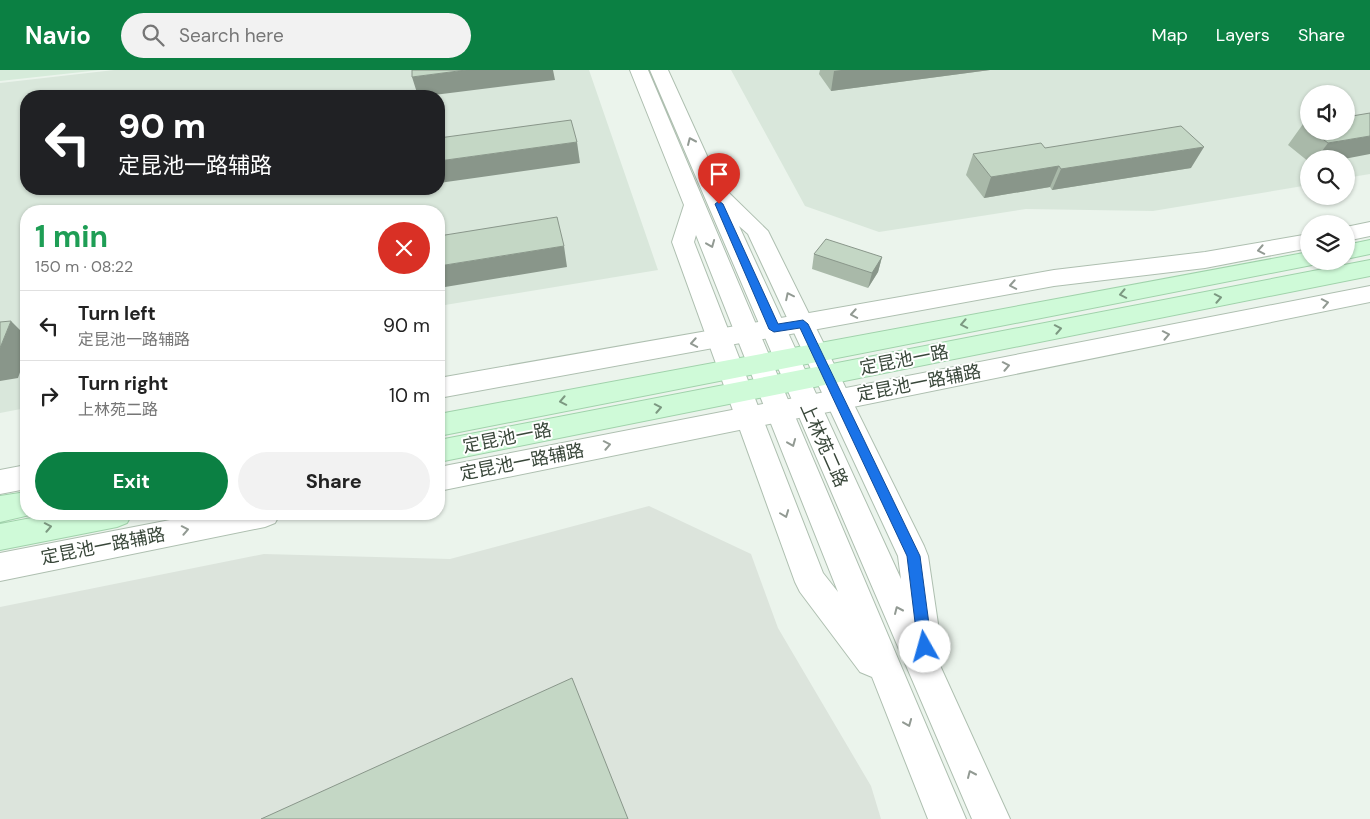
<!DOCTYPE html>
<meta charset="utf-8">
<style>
:root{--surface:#fff;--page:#f2f2f2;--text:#222;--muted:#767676;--line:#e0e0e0;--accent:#0b8043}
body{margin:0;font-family:"DM Sans","Noto Sans SC",sans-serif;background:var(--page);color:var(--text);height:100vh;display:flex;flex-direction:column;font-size:19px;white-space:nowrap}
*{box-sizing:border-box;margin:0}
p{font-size:16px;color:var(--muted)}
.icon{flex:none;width:28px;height:28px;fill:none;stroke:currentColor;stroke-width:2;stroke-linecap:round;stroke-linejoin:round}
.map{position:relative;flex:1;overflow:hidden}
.side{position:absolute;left:20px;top:135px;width:425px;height:315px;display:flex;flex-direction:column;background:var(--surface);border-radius:20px;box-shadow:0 1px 4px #0004}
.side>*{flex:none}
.guide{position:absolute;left:20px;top:20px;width:425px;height:105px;border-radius:20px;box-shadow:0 1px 4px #0004;background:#202124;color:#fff;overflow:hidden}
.tools{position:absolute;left:1300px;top:15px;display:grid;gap:10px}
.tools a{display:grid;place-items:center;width:55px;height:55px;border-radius:50%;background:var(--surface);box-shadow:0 1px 4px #0004;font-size:25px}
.pin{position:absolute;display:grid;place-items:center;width:42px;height:42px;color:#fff;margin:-51px -21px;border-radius:50% 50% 50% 0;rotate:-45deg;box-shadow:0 0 5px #0007}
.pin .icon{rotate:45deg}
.me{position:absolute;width:55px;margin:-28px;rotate:353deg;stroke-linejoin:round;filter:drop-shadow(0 0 4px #0008)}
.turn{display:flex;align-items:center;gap:18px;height:105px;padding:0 15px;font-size:22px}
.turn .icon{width:65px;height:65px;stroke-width:2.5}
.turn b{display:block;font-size:35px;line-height:42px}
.round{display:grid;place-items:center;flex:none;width:52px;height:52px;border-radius:26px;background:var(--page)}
.overview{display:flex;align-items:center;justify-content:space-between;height:85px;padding:0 15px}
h1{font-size:30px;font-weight:700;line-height:38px;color:#1e9e55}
.primary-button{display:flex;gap:10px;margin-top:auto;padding:10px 15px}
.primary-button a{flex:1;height:58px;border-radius:30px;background:var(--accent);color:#fff;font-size:20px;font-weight:700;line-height:58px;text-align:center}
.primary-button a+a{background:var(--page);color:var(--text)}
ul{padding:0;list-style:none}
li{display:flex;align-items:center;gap:15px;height:70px;padding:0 15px;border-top:1px solid var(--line)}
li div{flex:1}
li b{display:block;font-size:19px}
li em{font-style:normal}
header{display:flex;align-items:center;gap:30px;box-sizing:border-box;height:70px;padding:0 25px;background:var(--accent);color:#fff}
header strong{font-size:24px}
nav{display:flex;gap:28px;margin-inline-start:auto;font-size:18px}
.search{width:350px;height:45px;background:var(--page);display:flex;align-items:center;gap:12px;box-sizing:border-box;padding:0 18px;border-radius:28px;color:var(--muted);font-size:19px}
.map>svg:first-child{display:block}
.residential{fill:#d9e7db;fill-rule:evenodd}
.industrial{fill:#dce4dc}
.education{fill:#d6ebda}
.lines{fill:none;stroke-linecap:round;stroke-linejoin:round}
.minor-casing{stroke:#aebfb0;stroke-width:2}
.tertiary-casing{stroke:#aebfb0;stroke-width:2}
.secondary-casing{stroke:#a0d2ab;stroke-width:2}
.minor{fill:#fff;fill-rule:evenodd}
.tertiary{fill:#fff;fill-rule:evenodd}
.secondary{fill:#cffad8;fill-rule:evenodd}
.wall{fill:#a9b9a9}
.shaded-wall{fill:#89968a}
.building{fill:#c4d7c5;stroke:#89968a}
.oneway{stroke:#929a93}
.oneway2{stroke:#7c9881}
.route{fill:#1a73e8;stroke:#114b97}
.labels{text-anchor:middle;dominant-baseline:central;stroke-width:4;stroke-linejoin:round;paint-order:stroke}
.street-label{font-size:18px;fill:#39473a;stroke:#fff}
</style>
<header>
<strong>Navio</strong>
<div class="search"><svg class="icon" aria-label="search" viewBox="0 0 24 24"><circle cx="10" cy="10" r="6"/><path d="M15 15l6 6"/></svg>Search here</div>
<nav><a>Map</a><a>Layers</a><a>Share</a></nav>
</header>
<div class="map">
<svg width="1370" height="749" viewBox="0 0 1370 749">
<rect width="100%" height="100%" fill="#ebf4ec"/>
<!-- residential -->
<path class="residential" d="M114,0H589L658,200L439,236V141H26V338L0,343V13ZM26,26H439V119H26Z
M731,0H1370V104L1346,108V89H1309V115L1153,141L1026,139L879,162L805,136ZM1309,24H1346V61H1309Z"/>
<!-- industrial -->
<path class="industrial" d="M649,436L751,484L778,558L871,716L881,749H0V537L264,484L450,489Z"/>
<!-- education -->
<path class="education" d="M0,0H100L0,11Z"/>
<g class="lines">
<defs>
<path id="minor" d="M1370,152V166L1346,171V157Z
M1309,164V178L1205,198L1054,216L439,328V308L1054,200L1205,182Z
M1370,216V232L439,421V397Z
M26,395V419L0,424V400Z
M201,444H280L275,453L265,457L0,511V483Z"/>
<path id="tertiary" d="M630,0H648L966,749H928L872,607L860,602L800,522L795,512L672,172L684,135ZM696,165L838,522L823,503L694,172Z
M650,0H668L723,121L728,122L768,161L924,476L928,486L942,581L938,591L1010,749H972ZM739,156L748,164L898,486L901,509Z"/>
<path id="secondary" d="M1370,170V184L1346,189V175Z
M1309,182V191H1319L1317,194L439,366V344Z
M1370,190V206L439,392V370Z
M26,422V444H34L0,452V426Z
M52,444H132L127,453L117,457L0,480V454Z"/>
</defs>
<!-- minor casing -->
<use href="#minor" class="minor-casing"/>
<!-- tertiary casing -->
<use href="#tertiary" class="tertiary-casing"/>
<!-- secondary casing -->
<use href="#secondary" class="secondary-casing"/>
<!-- minor -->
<use href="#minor" class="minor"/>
<!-- tertiary -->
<use href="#tertiary" class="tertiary"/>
<!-- secondary -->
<use href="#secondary" class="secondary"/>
</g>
<!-- wall -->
<path class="wall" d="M820,0H990L831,21L819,4Z
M1309,53V61H1346L1344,89H1309V92L1288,75L1303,54Z
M1045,78L1191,98L1052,120L1050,117L984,128L966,105L973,84Z
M814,184L882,187L878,202L868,218L812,199Z"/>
<!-- shaded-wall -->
<path class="shaded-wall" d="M466,0H553L555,10L426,26H418L412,7Z
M841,0H990L831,21L834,1Z
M1370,66V84L1344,89H1316L1328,73Z
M577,72L580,93L439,113V91Z
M1204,77L1191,98L1052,120L1061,99Z
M1059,96L1050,117L984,128L991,107Z
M564,176L567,197L439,218V196Z
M882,187L878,202L868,218L872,203Z
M11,251L26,266V285L18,308L0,311V278Z"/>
<!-- building -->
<path class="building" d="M412,0H466L412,7Z
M1370,43V66L1328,73L1312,61H1346V47Z
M571,50L577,72L439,91V68Z
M1309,53V58L1303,54Z
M1181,56L1204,77L1061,99L1059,96L991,107L973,84L1041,73L1045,78Z
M557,147L564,176L439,196V166Z
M826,169L882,187L872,203L814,184Z
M11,251L0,278V252Z
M572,608L628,749H261Z"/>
<!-- one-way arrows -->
<defs><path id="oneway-chevron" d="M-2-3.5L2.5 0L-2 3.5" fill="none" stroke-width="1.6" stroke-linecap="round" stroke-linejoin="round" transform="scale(1.25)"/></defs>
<g class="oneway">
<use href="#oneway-chevron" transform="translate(691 71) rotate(-114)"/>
<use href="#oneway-chevron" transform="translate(711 174) rotate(68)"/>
<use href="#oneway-chevron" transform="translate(1261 180) rotate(169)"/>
<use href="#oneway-chevron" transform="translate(1013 215) rotate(170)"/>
<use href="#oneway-chevron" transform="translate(789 226) rotate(-116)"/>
<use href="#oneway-chevron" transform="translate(1325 233) rotate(-11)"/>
<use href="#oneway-chevron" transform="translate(854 244) rotate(170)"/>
<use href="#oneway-chevron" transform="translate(1166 265) rotate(-11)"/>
<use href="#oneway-chevron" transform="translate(694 273) rotate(170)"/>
<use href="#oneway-chevron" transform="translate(1006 296) rotate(-11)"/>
<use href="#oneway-chevron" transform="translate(792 373) rotate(68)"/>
<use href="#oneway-chevron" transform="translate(607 375) rotate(-11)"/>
<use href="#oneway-chevron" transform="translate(785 444) rotate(69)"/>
<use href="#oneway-chevron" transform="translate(185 460) rotate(-11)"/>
<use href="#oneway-chevron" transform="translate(898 540) rotate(-114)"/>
<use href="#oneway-chevron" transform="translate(908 653) rotate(68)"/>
<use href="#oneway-chevron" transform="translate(971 704) rotate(-114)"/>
</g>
<g class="oneway2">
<use href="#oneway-chevron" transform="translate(1123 224) rotate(169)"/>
<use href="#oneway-chevron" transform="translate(1218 228) rotate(-11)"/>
<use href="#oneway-chevron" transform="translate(964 254) rotate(169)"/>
<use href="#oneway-chevron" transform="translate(1058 259) rotate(-11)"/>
<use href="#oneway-chevron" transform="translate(563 331) rotate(169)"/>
<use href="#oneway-chevron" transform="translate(658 338) rotate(-11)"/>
<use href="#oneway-chevron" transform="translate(48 457) rotate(-11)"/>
</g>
<!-- route -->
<path class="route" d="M719,131L723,134L778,254L803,250L808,254L920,486L932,577L930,581L925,583L920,581L918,577L907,486L800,258L774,262L769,259L715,134Z"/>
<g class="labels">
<!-- street labels -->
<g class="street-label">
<text transform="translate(904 290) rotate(-11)">定昆池一路</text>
<text transform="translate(919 313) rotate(-11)">定昆池一路辅路</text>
<text transform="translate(507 368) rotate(-11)">定昆池一路</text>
<text transform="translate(824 375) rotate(66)">上林苑二路</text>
<text transform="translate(522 392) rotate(-11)">定昆池一路辅路</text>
<text transform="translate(103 476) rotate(-11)">定昆池一路辅路</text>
</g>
</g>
</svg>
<div class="tools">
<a><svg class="icon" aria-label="sound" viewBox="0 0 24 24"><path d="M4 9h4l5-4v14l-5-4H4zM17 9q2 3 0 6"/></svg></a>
<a><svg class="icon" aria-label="search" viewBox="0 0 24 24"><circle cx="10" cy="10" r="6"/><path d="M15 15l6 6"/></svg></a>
<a><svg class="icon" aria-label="layers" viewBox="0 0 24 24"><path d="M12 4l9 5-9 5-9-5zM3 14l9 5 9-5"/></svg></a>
</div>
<div class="pin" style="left:719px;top:134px;background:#d93025"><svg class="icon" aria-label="arrive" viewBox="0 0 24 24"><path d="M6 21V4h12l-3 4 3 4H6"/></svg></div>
<svg class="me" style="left:925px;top:577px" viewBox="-20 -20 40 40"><circle r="19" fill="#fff"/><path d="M0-13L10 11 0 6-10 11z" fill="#1a73e8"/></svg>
<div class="guide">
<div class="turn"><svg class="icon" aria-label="left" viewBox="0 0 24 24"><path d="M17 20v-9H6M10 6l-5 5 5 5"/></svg><div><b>90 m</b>定昆池一路辅路</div></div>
</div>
<section class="side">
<div class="overview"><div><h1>1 min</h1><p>150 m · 08:22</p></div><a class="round" style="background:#d93025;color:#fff"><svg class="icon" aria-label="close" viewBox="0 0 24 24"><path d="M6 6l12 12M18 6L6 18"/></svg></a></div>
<ul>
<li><svg class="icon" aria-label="left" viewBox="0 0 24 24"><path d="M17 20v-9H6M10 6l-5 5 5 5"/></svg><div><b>Turn left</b><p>定昆池一路辅路</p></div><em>90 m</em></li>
<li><svg class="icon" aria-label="right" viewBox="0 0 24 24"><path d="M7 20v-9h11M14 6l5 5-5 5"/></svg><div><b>Turn right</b><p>上林苑二路</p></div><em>10 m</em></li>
</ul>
<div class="primary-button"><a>Exit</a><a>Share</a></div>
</section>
</div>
